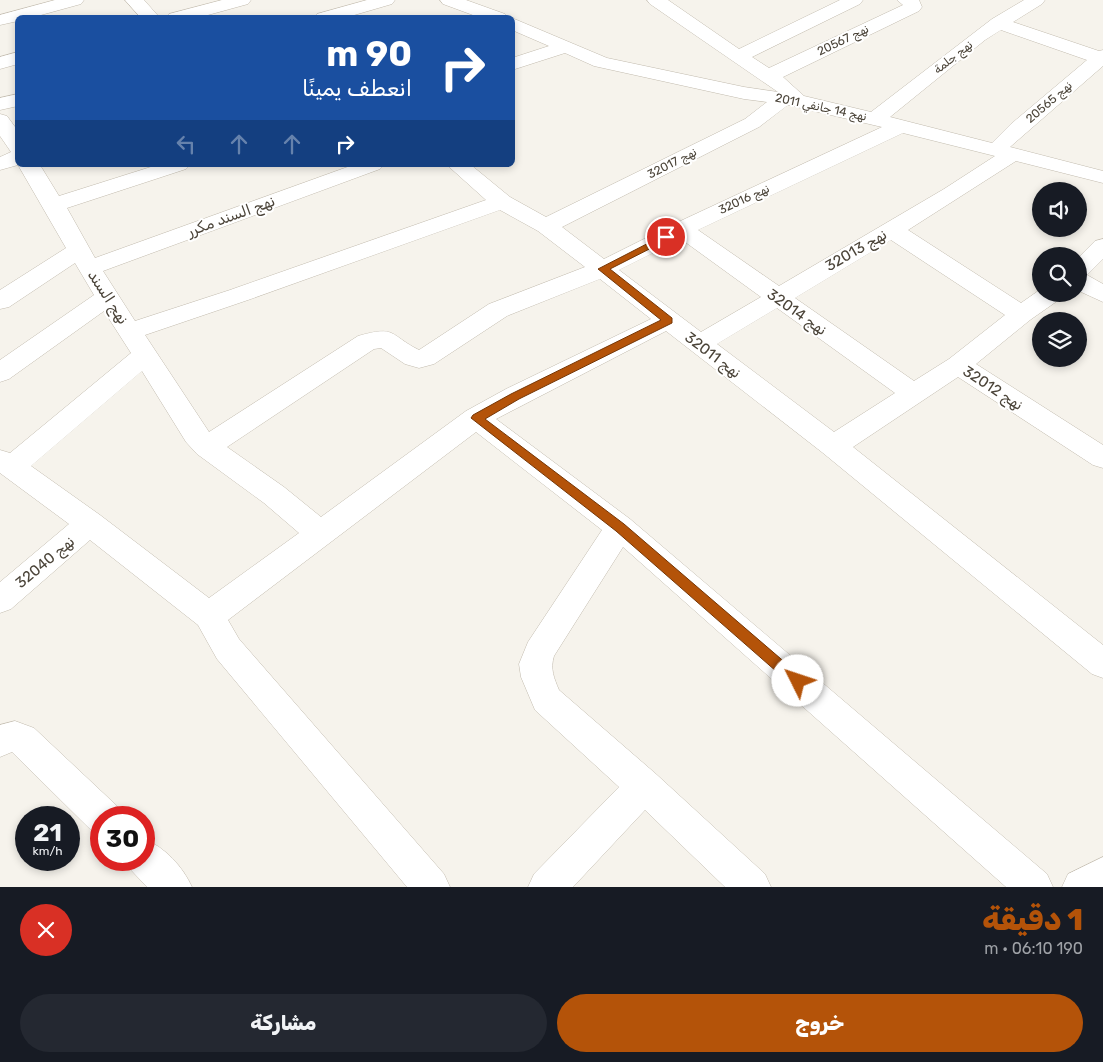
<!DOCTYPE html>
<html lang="ar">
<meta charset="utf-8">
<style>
:root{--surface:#171b24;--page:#242831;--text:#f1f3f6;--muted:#9ea1a6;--accent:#b45309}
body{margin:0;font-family:Rubik,"Noto Sans Arabic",sans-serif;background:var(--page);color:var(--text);direction:rtl;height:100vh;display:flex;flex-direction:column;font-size:19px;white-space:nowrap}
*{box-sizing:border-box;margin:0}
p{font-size:16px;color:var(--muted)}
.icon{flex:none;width:28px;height:28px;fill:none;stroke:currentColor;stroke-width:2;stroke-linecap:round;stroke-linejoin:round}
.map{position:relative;height:887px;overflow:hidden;direction:ltr}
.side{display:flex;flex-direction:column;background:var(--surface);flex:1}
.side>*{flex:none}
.banner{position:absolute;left:15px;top:15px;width:500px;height:152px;border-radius:8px;box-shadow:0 2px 8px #0003;direction:rtl;background:#1a4fa0;color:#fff;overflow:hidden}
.tools{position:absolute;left:1032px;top:182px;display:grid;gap:10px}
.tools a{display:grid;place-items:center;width:55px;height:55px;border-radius:50%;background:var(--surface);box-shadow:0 2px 8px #0003;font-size:25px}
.speed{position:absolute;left:15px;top:806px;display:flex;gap:10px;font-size:25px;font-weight:700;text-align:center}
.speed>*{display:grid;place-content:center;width:65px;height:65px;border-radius:50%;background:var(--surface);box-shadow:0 2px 8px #0003;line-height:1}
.speed small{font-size:12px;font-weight:400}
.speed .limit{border:8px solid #d22;background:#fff;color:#111}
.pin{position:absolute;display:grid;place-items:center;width:42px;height:42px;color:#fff;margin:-21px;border:2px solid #fff;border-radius:50%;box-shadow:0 1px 5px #0007}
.me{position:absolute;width:55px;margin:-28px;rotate:311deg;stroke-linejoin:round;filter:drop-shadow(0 0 4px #0008)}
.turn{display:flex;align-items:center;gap:18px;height:105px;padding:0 20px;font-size:22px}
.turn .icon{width:65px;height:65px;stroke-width:2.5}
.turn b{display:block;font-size:35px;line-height:42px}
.lanes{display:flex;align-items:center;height:48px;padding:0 20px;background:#0003;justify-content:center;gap:25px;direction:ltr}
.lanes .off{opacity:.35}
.round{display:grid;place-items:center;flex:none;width:52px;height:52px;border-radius:26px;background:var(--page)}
.summary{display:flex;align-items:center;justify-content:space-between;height:85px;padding:0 20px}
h1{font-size:30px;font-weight:800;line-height:38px;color:var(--accent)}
.primary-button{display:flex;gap:10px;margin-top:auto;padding:10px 20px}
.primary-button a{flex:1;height:58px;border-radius:30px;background:var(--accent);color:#fff;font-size:20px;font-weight:800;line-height:58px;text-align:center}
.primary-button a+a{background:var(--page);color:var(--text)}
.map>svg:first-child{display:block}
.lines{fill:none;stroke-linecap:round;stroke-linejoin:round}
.minor-casing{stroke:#c2bbae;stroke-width:1}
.minor{fill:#fff;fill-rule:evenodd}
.route{fill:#b45309;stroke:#753606}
.labels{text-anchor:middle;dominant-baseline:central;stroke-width:4;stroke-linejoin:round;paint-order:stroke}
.far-street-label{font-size:12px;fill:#4b4439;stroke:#fff}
.street-label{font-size:15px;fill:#4b4439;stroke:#fff}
</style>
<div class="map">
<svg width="1103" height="887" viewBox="0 0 1103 887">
<rect width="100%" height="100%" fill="#f6f3ec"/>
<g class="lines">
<defs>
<path id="minor" d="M55,0H84L81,4L30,18H18V21L0,25V15Z
M125,0H144L160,18H141Z
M222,0H251L248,4L197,18H166L169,14Z
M367,0H395L392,4L344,18H314L317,14Z
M440,0H466L505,14L508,18H481L443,4Z
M647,0H668L739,49L840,0H863L860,4L752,57L769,68L903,5L897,0H919L922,7L919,11L783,77L804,96L871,112L992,19L1024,0H1045L1042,4L1013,22L1099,51L1103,50V66L1010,147L1103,171V183L1016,161L908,230L1021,303L1041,289V294H1063L1060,299L1030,320L976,364L1103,445V468L1093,465L958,377L853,447L1103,645V678L1092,674L823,453L666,331L496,419L630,519L1047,874L1053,887H1006L623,547L554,656C550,669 554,678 559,690L656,774L765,874L771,887H725L645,810L573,887H528L534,874L619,787L535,710L521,677L519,664L528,642L602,530L476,432L228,620L239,639L444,874L450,887H407L217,659L198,625L90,540L11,609L0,613V582L69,524L0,473V450L10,453L131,353L104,311L9,379L0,382V360L94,295L75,263L9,307L0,309V290L66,248L18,165H40L59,196L157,165H190L186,169L67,208L95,258L353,165H384L380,169L103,271L135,321L230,290L486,200L447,165H471L510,197L546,217L745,119L767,102L744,99L594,66L565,53L512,70V58L549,46L512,30V18L607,58L744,87L778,92L650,4ZM1001,30L1087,60L1011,124L992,143L890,117L985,40ZM788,105L882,127L674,224L604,259L562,227L759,127ZM903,133L995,156L944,189L779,286L698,230ZM500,210L538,231L585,267L489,304L419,350C389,335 397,325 358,336L209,432L145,335L248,300ZM681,239L761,297L701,332L619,270ZM891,240L1005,315L949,359L914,381L795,298ZM600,279L651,319L506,389L466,411L321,517L284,487L227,447L374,349L381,348L405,364L419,368L434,364L507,316ZM777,308L895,393L834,432L717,344ZM142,371L186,442L197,454L264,503L299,533L209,598L100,515L31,466Z
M18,52V64L0,69V57Z
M18,94V106L0,110V98Z
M0,114L7,116L18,131V165L0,170V157L11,152L0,136Z
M1103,239V259L1087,275L1103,284V302L1079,291V257L1095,241Z
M15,721L34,728L117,806L122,818H101V834L91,830L12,752L0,757V725Z
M144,839C165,847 183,867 192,887H147L131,870L127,860H144Z
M1103,857V887H1062L1068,874Z"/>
</defs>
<!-- minor casing -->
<use href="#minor" class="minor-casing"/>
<!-- minor -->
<use href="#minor" class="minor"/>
</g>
<!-- route -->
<path class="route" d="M666,234L669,235V239L610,269L672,318V323L519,399L485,419L624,524L802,677L804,681L802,686L798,687L793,686L616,531L471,418L473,415L511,394L661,320L598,269Z"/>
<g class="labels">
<!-- far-street labels -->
<g class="far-street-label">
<text transform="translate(843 40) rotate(-26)">نهج 20567</text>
<text transform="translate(953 57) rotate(-38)">نهج جلمة</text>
<text transform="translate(1049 102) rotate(-41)">نهج 20565</text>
<text transform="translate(821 107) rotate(12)">نهج 14 جانفي 2011</text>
<text transform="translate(672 163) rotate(-27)">نهج 32017</text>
<text transform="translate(744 199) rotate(-25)">نهج 32016</text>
</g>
<!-- street labels -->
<g class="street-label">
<text transform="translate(231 216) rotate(-20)">نهج السند مكرر</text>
<text transform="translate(856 250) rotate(-30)">نهج 32013</text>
<text transform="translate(108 297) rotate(57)">نهج السند</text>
<text transform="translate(797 312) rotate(35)">نهج 32014</text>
<text transform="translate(713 355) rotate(37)">نهج 32011</text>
<text transform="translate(993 388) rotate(33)">نهج 32012</text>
<text transform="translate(45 562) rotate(-40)">نهج 32040</text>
</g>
</g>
</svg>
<div class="tools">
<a><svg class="icon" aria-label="sound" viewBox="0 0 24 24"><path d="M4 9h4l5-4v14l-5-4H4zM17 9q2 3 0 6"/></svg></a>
<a><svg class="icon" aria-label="search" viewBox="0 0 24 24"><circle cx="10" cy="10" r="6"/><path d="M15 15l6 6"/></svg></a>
<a><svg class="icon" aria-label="layers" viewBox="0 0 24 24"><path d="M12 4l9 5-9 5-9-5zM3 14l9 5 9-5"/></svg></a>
</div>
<div class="speed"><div>21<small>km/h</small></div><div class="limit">30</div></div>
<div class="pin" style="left:666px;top:237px;background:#d93025"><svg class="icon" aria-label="arrive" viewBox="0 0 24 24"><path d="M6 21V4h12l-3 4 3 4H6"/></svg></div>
<svg class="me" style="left:798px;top:681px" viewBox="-20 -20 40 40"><circle r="19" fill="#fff"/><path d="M0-13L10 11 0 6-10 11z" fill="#b45309"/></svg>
<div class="banner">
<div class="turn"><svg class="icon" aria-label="right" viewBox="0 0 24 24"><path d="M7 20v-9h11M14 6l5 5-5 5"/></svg><div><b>90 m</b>انعطف يمينًا</div></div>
<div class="lanes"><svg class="icon off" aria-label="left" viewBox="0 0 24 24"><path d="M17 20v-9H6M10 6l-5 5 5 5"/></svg><svg class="icon off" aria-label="ahead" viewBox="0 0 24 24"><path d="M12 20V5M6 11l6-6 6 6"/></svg><svg class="icon off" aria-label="ahead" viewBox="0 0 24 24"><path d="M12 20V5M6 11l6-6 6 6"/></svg><svg class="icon" aria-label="right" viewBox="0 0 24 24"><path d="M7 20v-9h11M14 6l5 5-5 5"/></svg></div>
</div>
</div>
<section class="side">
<div class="summary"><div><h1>1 دقيقة</h1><p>190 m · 06:10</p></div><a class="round" style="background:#d93025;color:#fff"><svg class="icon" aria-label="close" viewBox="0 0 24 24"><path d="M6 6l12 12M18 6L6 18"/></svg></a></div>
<div class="primary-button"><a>خروج</a><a>مشاركة</a></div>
</section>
